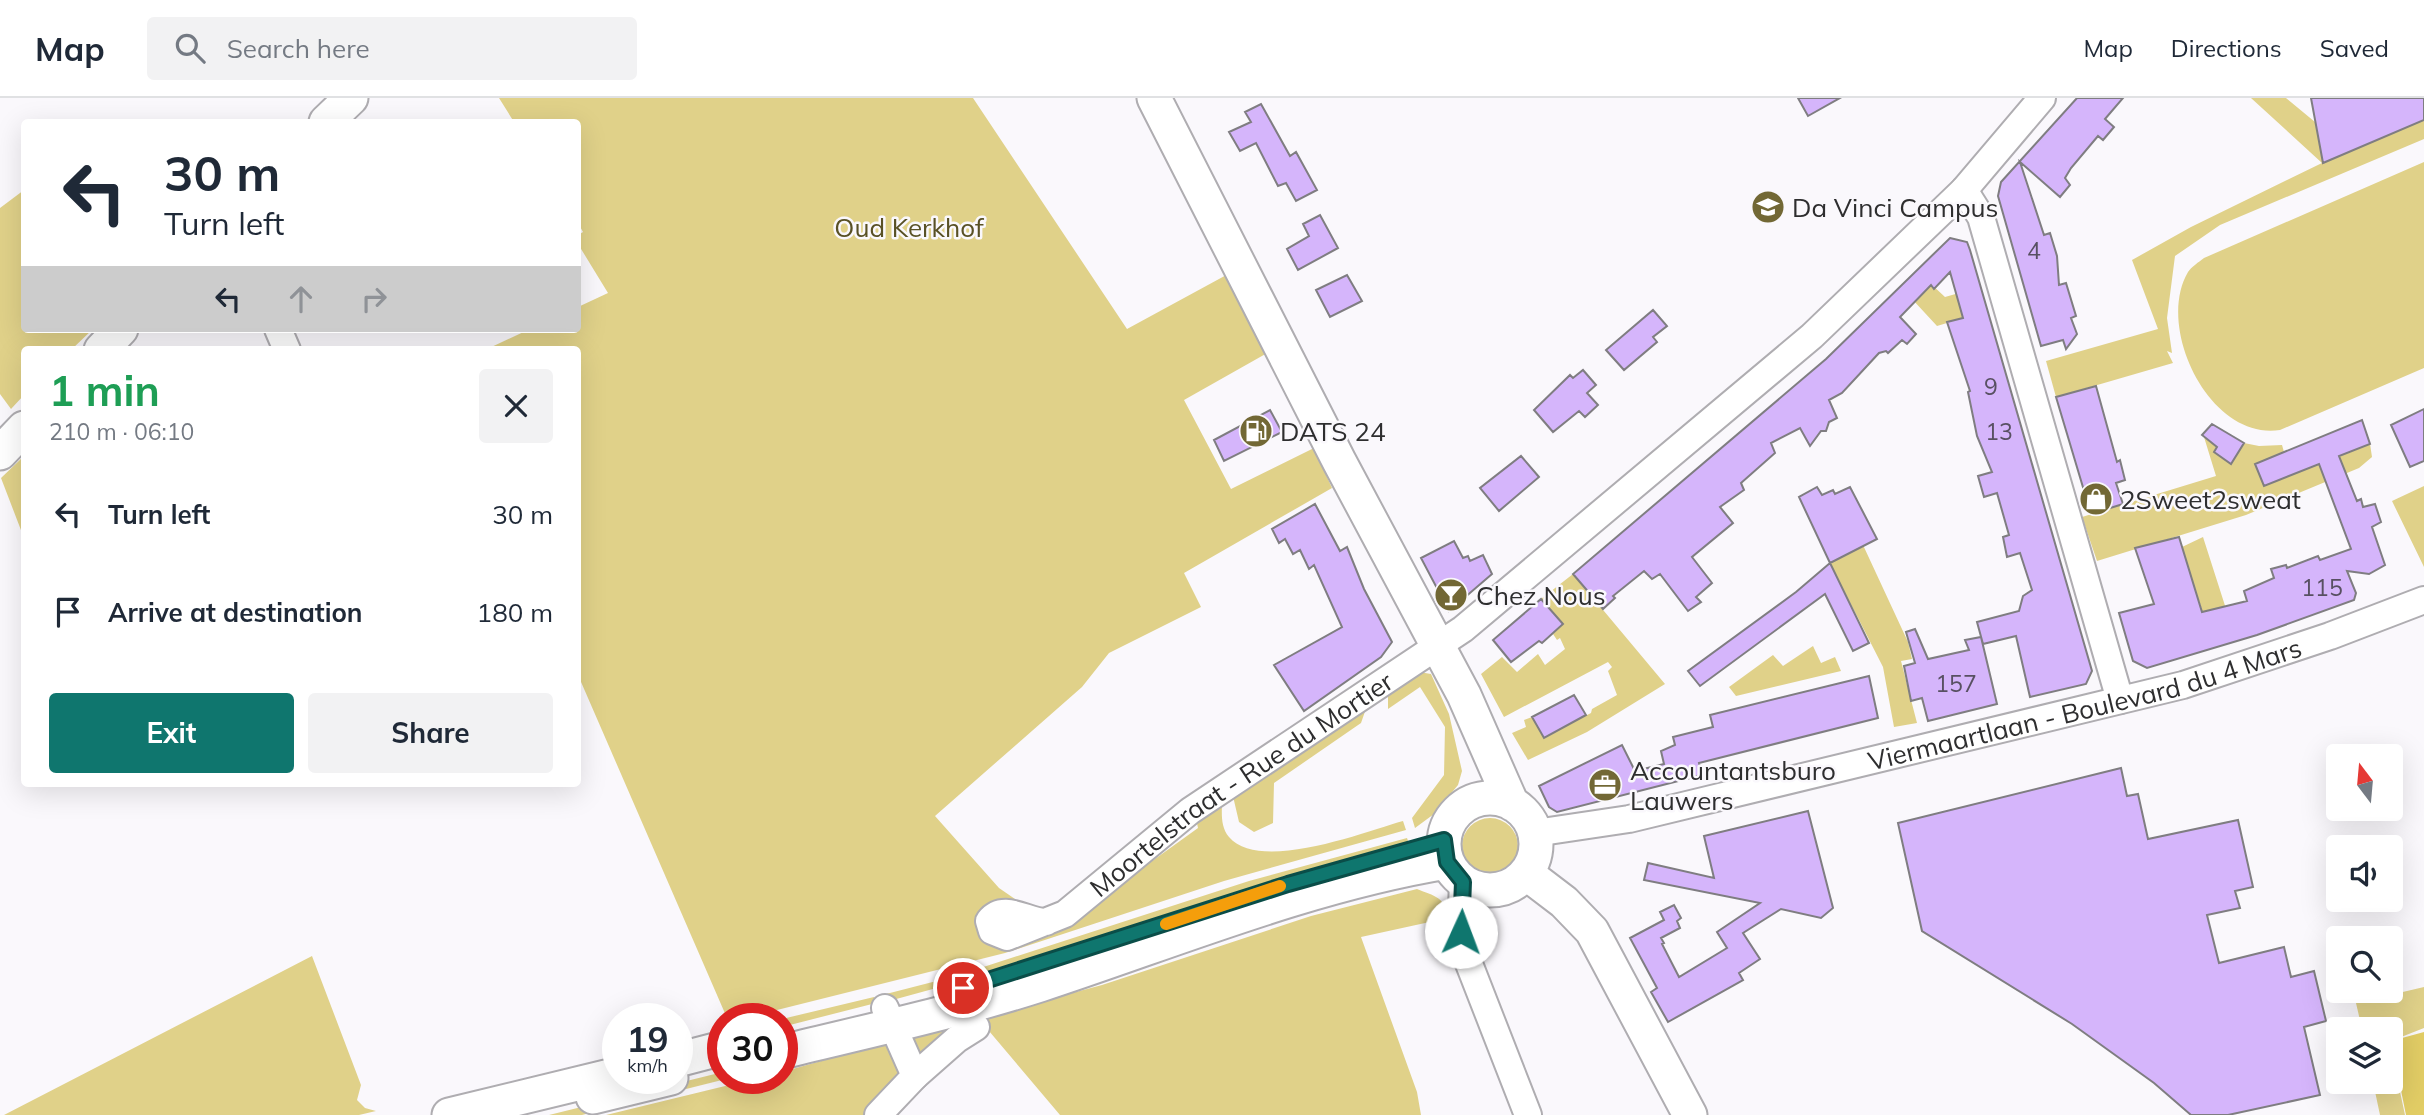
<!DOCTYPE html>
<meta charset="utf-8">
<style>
:root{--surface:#fff;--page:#f2f2f3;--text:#1f2937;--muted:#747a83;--line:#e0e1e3;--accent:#0f766e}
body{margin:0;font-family:Mulish,sans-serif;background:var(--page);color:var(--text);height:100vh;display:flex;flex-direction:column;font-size:26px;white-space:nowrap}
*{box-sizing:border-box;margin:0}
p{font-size:23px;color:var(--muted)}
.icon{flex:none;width:38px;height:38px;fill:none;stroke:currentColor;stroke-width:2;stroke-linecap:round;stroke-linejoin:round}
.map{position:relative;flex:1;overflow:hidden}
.side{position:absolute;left:21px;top:248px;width:560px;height:441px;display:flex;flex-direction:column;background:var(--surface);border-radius:7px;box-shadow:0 7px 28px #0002}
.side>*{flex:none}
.guide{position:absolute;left:21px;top:21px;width:560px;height:214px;border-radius:7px;box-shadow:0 7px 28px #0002;background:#fff;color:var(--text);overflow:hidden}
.needle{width:46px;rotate:344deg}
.tools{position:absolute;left:2326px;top:646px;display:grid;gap:14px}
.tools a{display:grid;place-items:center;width:77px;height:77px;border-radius:7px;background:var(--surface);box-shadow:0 7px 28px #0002;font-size:35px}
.speed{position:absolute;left:602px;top:905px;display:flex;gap:14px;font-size:35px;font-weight:700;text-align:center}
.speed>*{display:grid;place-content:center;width:91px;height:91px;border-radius:50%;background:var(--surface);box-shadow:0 7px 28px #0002;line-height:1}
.speed small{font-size:18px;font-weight:400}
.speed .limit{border:10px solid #d22;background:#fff;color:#111}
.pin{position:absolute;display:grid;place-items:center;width:60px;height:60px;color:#fff;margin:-30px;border:4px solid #fff;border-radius:50%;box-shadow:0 2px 7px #0007}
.me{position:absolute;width:77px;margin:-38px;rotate:2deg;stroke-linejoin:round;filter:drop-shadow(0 0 5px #0008)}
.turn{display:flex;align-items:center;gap:24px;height:147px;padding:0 28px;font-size:32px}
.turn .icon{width:91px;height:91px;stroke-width:2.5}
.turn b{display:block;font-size:49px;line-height:60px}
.lanes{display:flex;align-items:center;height:66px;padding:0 28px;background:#0003;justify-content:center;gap:35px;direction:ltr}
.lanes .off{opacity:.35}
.round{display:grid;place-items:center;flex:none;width:74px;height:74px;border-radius:7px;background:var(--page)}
.overview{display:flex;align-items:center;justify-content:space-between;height:119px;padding:0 28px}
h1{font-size:42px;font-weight:700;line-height:52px;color:#1e9e55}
.action{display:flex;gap:14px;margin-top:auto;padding:14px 28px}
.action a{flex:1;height:80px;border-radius:7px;background:var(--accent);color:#fff;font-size:28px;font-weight:700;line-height:80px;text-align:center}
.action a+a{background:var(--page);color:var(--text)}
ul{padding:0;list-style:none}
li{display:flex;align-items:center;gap:21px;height:98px;padding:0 28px}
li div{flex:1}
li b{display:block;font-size:26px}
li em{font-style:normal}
header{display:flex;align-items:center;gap:42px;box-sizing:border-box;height:98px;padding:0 35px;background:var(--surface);border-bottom:2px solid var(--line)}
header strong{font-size:33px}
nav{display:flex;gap:38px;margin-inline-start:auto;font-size:24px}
.search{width:490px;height:63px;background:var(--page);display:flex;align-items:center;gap:18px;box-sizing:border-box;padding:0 24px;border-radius:7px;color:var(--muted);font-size:26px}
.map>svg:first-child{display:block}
.green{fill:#e0d189}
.water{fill:#e2cd65}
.building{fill:#d5b5fb;stroke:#7f7d81;stroke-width:2}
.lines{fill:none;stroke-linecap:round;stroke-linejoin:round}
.minor-casing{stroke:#afadb1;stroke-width:30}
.major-casing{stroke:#afadb1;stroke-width:37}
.minor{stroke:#fff;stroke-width:26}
.major{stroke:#fff;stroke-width:33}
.route-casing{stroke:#0a4d48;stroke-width:18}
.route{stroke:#0f766e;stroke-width:12}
.slow{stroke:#f59e0b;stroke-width:12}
.labels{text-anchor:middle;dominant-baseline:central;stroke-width:5;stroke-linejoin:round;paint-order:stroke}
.number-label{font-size:23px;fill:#585062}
.poi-label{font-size:26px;fill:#2e2e2f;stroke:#faf8fc;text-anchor:start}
.park-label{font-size:26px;fill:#595125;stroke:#faf8fc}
.street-label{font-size:26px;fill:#2e2e2f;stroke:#faf8fc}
</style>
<header>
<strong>Map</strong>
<div class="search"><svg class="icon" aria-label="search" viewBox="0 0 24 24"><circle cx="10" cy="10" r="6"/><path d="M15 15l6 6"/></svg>Search here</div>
<nav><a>Map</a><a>Directions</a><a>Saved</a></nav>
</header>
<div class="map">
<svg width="2424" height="1017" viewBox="0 0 2424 1017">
<rect width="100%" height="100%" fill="#faf8fc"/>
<!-- green -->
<path class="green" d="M499,0H973L1127,231L1230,175L1269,254L1184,302L1231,391L1314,350L1332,390L1184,475L1201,509L1109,555L1082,589L935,718L999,790L1015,801L998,806L988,836L1123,784L1198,730L1196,721L1222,702C1222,715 1220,728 1229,739C1260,775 1364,734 1403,723L1406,732L1224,783L1005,855L745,920H727L578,577V252H485L530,231H578V209L608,195L578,146V137L583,134L578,125V24H514Z
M2251,0H2286L2315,24L2323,64L2424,22V41L2220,127L2175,158L2167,220L2172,255L2167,253L2173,265L2056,299L2046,263L2158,231L2132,162L2191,129L2322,65Z
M2424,64V270L2280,332C2210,343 2155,230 2188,174C2191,169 2199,164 2204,160Z
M24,92V231H93L71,252H24V297L11,311L0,296V110Z
M1917,173L1945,199L1980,189L1987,213L1937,228L1900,188Z
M2204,339L2217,349L2214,354L2231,365L2244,345L2259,348L2282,347L2284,354L2255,366L2264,388L2370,346L2372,359L2359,370L2246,417L2097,463L2082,419L2216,378Z
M24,358V440L1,380Z
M2424,388V469L2392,403Z
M2203,439L2236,542L2214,550L2182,449Z
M1863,447L1908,544L1912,561L1901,563L1917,625L1894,629L1883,569L1830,465Z
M1573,476L1665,586L1587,634L1528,662L1512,635L1526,629L1524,622L1532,619L1544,639L1591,615L1592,611L1617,597L1608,573L1612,569L1608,564L1504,619L1481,576L1502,559L1517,574L1538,556L1545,567L1565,551L1560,540L1557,542L1553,536L1563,526L1541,501Z
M1813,548L1821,565L1835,559L1841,573L1736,598L1729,589L1773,557L1783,568Z
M1419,574L1431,576L1449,616L1462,673L1458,687L1434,716L1415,730L1412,720L1444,677L1445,629L1420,589L1388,611V589Z
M1369,602L1361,625L1274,685L1273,725L1254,734L1239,724L1232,694Z
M1462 748a28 28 0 1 1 56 0a28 28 0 1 1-56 0Z
M1407,740L1409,746L1251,790L977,880L968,874L1249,783Z
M1417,791C1434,798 1446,799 1448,820L1361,839L1417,994L1421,1017H1060L989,933L978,925L921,955L915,949L912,938L1102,887L1311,818Z
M312,858L361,987L357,1002L365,1010L376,1013L359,1017H4Z
M956,878L962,883L889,903L886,896Z
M2424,889V930L2391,943L2390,931H2362L2356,905Z
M874,899L876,905L782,929V921Z
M885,945C914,976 889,993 867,1017H606L758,980H782V974Z
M2391,952L2405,1017H2380L2373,984H2390Z
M723,974V980H730L582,1017H549Z"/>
<!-- water -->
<path class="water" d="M2424,934V1017H2406L2391,943Z"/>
<!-- building -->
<path class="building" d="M1798,0H1840L1808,18Z
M2077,0H2123L2105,21L2114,29L2103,42L2098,38L2071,70L2065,80L2070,87L2060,99L2020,64L2044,137L2050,135L2057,158L2059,187L2066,185L2076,218L2071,220L2077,236L2066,251L2063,242L2041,248L1998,98L2001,84Z
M2311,0H2424V22L2323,65Z
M1261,6L1290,58L1296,54L1317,92L1296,103L1286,85L1278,88L1256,45L1240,53L1229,34L1251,24L1245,14Z
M1320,117L1338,150L1298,172L1287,151L1309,138L1303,126Z
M1950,140L1967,144L1970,152L2092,573L2086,586L2030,599L2016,538L1983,546L1977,524L2019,513L2023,498L2032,492L2020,455L2007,459L2003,439L2009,437L1997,395L1984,399L1978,378L1992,374L1977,338L1968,294L1970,293L1947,224L1963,220L1950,174L1934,191L1931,187L1900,219L1916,236L1907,246L1902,242L1888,255L1886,253L1879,255L1842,295L1829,302L1837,320L1829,324L1826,333H1821L1810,348L1800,330L1771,345L1775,355L1741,385L1744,392L1720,409L1733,425L1692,459L1712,485L1696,499L1701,504L1688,513L1660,476L1652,481L1644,473L1613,498L1615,500L1603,511L1573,476L1826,261Z
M1347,177L1362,203L1330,219L1316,192Z
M1653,212L1667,228L1653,239L1657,244L1624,272L1606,252Z
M1583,272L1596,287L1587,295L1598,307L1585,319L1579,313L1553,334L1534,312L1570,277L1573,280Z
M2096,288L2117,364L2120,362L2125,382L2116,385L2123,406L2091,416L2056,299Z
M2424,311V363L2410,369L2391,327Z
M1270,312L1282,334L1224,363L1214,342Z
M2362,322L2370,346L2339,358L2357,403L2361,401L2363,409L2375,406L2381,424L2372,429L2385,467L2369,476L2347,473L2356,495L2354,502L2257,537L2147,570L2133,563L2119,515L2154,506L2135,450L2179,439L2202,514L2247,503L2244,493L2274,480L2271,471L2286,467L2287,470L2318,458L2320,462L2351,451L2319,366L2264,388L2255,366Z
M2212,326L2244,345L2231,366L2214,354L2217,349L2202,337Z
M1521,358L1539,379L1499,413L1480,390Z
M1817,389L1822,397L1833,392L1835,396L1850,389L1877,441L1830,465L1869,545L1853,553L1825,496L1700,588L1688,573L1796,494L1830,465L1799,399Z
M1315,406L1340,453L1347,449L1364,491L1392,544L1381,559L1304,613L1274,567L1342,529L1314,467L1309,471L1300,452L1293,456L1285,441L1279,445L1272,431Z
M1454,443L1463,460L1468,458L1470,463L1483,457L1492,476L1449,513L1421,460Z
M1541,501L1563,526L1542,545L1539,543L1511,564L1493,542Z
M1915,531L1928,561L1969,552L1965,542L1981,539L1997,606L1928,623L1922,600L1911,603L1904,568L1915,565L1906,534Z
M1869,578L1878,620L1699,665L1702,677L1557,714L1549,709L1539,688L1622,647L1635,673L1664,666L1661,653L1675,647L1673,639L1713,629L1710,617Z
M1574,597L1586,617L1544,640L1532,619Z
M2121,670L2127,698L2138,696L2148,741L2238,722L2253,789L2235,793L2240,810L2207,817L2219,865L2284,849L2291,879L2314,873L2326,923L2304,929L2320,997L2228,1017H2191L2154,985L2072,926L1922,833L1898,725Z
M1808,713L1833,810L1821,820L1781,811L1743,835L1760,861L1739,875L1743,882L1668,924L1651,894L1657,890L1630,840L1664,822L1660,814L1674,807L1681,820L1677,823L1680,830L1661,840L1664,845L1662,846L1679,879L1727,850L1717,834L1760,805L1644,782L1648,765L1714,780L1704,738Z"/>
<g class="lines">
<defs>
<g id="minor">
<path d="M1964,92L1981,119L2120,602"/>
<path d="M278,231L287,252"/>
<path id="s1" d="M1535,735L1629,721L2183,587L2330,538L2424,502"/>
<path d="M1463,784L1461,834L1466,858L1528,1017"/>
<path id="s2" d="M1046,824C1027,824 1004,804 989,823L992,833L1007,839L1065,816L1190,713L1463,531L1812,238L1964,92L2042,0"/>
<path d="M915,978L957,941L976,929"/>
<path d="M878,1017L915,978L885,910"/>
</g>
<path id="major" d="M1154,0L1339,363L1464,597L1512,706
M326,24L351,0
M101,252L121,231
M0,355L24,330
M1444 746a46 46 0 1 1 92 0a46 46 0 1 1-92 0Z
M1526,775L1564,804L1592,833L1690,1017
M782,954C868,933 956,914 1040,887C1174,843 1308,787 1447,764
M677,962L723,950
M593,999L671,980
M449,1017L618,976"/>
</defs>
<!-- minor casing -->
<use href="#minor" class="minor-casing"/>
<!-- major casing -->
<use href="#major" class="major-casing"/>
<!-- minor -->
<use href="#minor" class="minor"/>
<!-- major -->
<use href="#major" class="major"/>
</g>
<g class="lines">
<defs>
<path id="route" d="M963,890L1288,786L1444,742L1447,764L1463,784L1461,834"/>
</defs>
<!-- route casing -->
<use href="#route" class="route-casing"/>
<!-- route -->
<use href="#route" class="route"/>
<!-- slow -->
<path class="slow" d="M1166,826L1280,788"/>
</g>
<!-- icons -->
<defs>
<symbol id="school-disc" viewBox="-11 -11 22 22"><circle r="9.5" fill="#726835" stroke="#faf8fc"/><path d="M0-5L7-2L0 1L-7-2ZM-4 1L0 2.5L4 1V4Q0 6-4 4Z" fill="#fff"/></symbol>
<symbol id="fuel-disc" viewBox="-11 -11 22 22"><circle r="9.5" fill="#726835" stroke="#faf8fc"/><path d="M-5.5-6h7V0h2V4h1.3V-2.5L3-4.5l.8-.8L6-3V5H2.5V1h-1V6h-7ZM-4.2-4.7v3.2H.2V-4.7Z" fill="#fff"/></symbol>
<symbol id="shop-disc" viewBox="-11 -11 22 22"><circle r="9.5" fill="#726835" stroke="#faf8fc"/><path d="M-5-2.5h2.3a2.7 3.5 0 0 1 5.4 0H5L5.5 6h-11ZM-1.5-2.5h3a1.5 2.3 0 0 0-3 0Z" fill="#fff"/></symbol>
<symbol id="bar-disc" viewBox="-11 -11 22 22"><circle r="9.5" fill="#726835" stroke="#faf8fc"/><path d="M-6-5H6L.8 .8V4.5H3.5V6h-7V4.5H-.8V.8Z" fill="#fff"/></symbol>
<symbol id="office-disc" viewBox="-11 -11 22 22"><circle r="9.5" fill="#726835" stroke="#faf8fc"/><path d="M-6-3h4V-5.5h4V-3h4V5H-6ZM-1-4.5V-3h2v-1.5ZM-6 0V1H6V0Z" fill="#fff"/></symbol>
</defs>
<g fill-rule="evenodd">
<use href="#school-disc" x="1749" y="90" width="38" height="38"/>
<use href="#fuel-disc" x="1237" y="314" width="38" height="38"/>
<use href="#shop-disc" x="2077" y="382" width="38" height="38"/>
<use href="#bar-disc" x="1432" y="478" width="38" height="38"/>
<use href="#office-disc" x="1586" y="668" width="38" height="38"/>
</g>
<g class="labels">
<!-- number labels -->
<g class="number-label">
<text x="2034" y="152">4</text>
<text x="1991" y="288">9</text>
<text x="1999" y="333">13</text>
<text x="2322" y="489">115</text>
<text x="1956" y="585">157</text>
</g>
<!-- poi labels -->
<g class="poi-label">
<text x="1792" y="109">Da Vinci Campus</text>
<text x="1280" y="333">DATS 24</text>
<text x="2120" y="401">2Sweet2sweat</text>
<text x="1476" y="497">Chez Nous</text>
<text x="1630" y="672">Accountantsburo<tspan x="1630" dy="30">Lauwers</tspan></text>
</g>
<!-- park labels -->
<g class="park-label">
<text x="909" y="129">Oud Kerkhof</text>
</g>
<!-- street labels -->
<g class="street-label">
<text stroke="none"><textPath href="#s1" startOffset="565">Viermaartlaan - Boulevard du 4 Mars</textPath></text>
<text stroke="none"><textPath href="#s2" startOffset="369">Moortelstraat - Rue du Mortier</textPath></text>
</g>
</g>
</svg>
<div class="tools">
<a><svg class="needle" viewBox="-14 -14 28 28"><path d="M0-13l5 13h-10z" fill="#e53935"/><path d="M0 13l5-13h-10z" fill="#747a83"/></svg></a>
<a><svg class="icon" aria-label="sound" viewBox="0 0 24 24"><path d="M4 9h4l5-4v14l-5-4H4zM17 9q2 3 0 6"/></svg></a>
<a><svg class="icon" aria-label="search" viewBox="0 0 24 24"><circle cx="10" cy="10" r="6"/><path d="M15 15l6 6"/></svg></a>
<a><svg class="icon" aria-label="layers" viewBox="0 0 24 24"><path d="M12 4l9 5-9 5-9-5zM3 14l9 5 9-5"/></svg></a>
</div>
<div class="speed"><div>19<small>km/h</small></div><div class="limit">30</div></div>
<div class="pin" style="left:963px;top:890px;background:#d93025"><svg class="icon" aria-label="arrive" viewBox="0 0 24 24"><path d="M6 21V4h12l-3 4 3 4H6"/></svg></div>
<svg class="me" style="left:1461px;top:834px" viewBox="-20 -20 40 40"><circle r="19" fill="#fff"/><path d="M0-13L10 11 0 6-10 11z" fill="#0f766e"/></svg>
<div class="guide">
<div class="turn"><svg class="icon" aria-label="left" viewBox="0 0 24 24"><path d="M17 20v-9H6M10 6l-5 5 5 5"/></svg><div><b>30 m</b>Turn left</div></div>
<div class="lanes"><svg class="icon" aria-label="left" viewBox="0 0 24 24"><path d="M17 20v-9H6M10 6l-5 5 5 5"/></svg><svg class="icon off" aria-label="ahead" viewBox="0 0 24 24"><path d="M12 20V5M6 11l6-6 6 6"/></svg><svg class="icon off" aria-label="right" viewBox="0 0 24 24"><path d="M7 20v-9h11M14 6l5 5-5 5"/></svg></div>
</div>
<section class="side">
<div class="overview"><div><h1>1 min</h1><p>210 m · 06:10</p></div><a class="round"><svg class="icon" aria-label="close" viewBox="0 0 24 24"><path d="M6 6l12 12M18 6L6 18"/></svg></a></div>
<ul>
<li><svg class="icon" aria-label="left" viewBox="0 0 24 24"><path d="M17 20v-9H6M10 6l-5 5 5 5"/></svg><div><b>Turn left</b></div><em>30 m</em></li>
<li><svg class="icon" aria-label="arrive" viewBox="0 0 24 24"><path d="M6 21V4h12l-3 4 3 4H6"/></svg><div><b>Arrive at destination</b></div><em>180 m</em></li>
</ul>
<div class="action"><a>Exit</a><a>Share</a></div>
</section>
</div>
